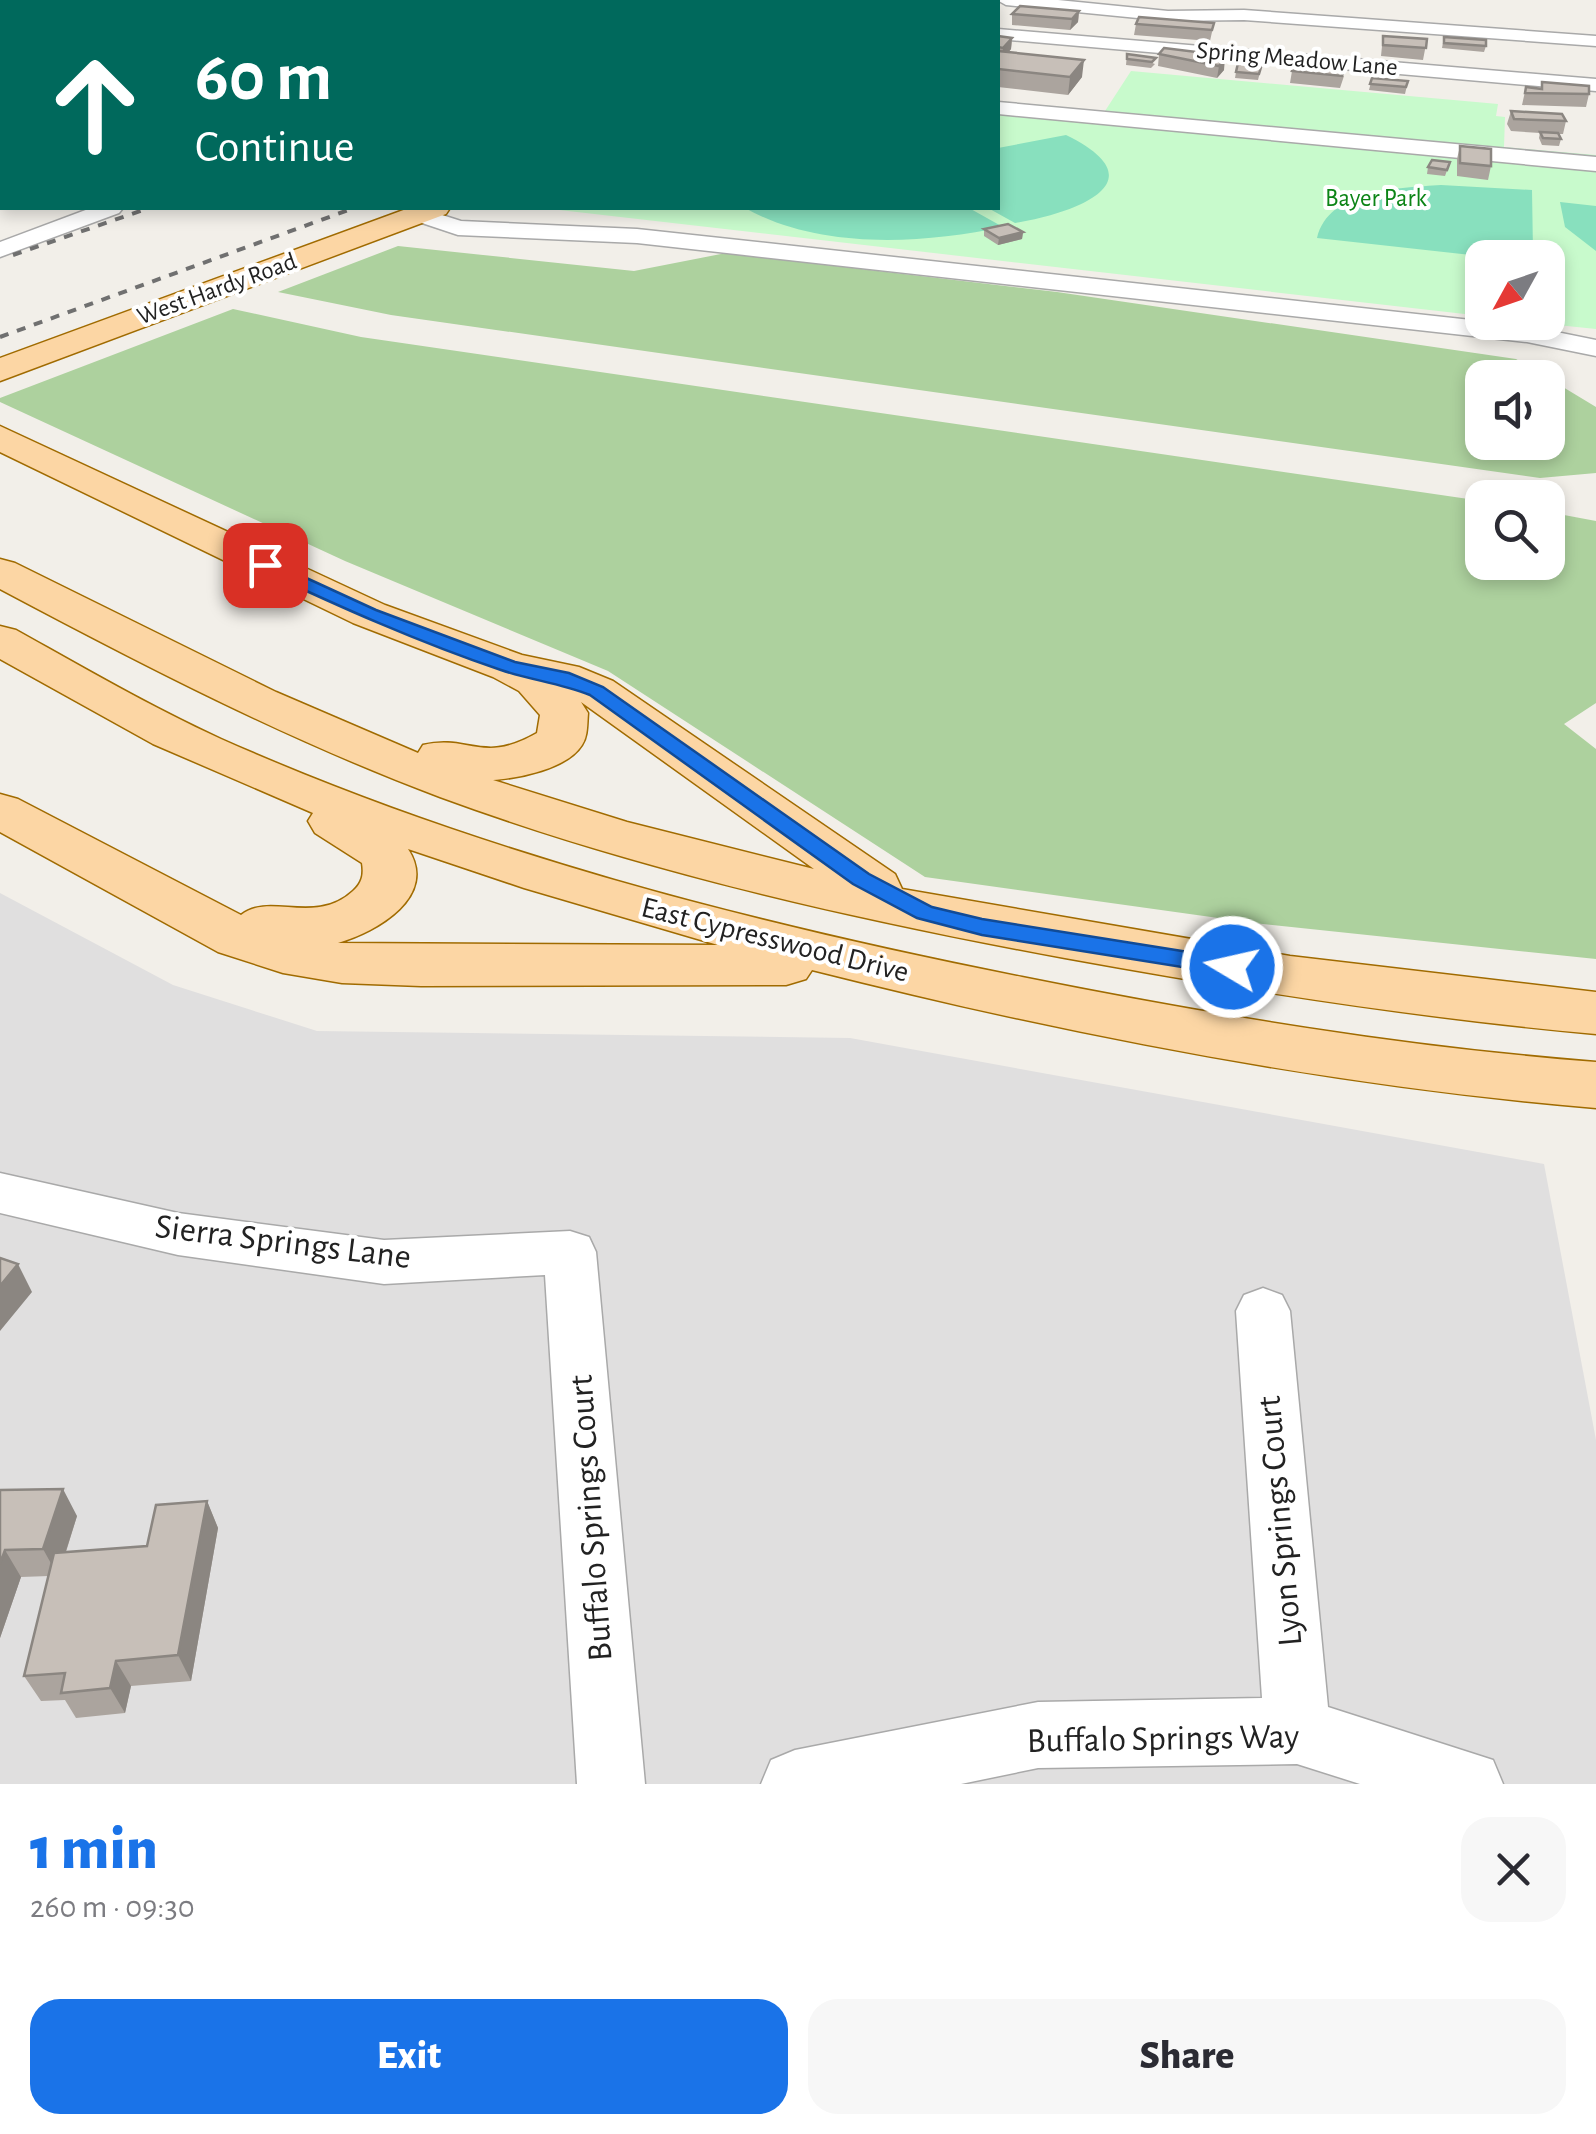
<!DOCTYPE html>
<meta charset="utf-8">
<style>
:root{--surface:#fff;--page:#f7f7f7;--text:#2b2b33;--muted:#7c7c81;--accent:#1a73e8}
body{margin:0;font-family:"Alegreya Sans",sans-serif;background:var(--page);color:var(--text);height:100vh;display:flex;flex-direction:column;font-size:38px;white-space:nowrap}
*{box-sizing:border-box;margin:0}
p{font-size:32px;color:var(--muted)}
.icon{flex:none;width:55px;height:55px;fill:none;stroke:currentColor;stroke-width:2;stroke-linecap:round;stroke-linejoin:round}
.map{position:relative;height:1784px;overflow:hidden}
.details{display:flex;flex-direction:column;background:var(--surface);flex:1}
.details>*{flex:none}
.guide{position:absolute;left:0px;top:0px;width:1000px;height:210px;box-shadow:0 5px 15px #0003;background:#00695c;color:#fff;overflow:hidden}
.needle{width:65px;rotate:230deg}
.controls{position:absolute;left:1465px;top:240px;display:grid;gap:20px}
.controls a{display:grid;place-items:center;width:100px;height:100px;border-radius:20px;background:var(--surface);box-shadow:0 5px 15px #0003;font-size:50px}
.pin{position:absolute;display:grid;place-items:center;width:85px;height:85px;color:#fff;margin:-42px;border-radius:20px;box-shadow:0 5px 15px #0006}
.me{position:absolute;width:110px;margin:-55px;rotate:279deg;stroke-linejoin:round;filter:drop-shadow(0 0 8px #0008)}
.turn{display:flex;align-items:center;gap:35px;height:210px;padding:0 30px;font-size:45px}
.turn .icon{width:130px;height:130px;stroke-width:2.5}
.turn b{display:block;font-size:70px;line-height:85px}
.round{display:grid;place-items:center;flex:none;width:105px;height:105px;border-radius:30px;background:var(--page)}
.headline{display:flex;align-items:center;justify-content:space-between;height:170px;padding:0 30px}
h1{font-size:60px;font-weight:800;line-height:75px;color:var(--accent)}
.primary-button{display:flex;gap:20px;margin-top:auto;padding:20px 30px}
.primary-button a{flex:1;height:115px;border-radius:30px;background:var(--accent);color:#fff;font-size:40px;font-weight:800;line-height:115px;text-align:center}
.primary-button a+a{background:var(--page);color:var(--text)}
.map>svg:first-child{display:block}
.residential{fill:#e0dfdf}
.forest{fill:#add19e}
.park{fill:#c8facc}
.pitch{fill:#88e0be}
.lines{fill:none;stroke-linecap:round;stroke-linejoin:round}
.minor-casing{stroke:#a9a9a9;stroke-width:3}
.major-casing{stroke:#a06b00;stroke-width:3}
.minor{fill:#fff;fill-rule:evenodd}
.major{fill:#fcd6a4;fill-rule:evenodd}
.rail{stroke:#707070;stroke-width:4;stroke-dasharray:9 9;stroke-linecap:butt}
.wall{fill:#aba49e}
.shaded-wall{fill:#8b8681}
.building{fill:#c7bfb8;stroke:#8b8681;stroke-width:2.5}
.route{fill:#1a73e8;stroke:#114b97;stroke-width:2.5}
.labels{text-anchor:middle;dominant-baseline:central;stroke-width:8;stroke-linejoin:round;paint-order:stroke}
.far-street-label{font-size:25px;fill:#222;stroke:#fff}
.far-park-label{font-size:25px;fill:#0c8416;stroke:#fff}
.street-label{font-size:30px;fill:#222;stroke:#fff}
.near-street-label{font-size:35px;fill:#222;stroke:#fff}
</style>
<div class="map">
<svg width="1596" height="1784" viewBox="0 0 1596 1784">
<rect width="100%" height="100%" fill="#f2efe9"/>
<!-- residential -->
<path class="residential" d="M0,893L173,985L317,1031L850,1038L1544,1164L1596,1440V1784H0Z"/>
<!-- forest -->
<path class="forest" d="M398,246L634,271L726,253L1057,292L1516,359L1547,378H1482V442H1548V378L1596,407V473L1540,478L391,315L278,292Z
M233,309L361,337L1482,501V562H1548V512L1596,521V703L1564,724L1596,749V959L1254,923L925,877L608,671L345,561L0,402V398Z"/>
<!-- park -->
<path class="park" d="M1131,71L1498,104L1496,116L1505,117L1504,147L1596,155V329L1538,323L1548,322V258H1482V316L542,208H998V101L1105,111Z"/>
<!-- pitch -->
<path class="pitch" d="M1066,135C1164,183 1071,214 1015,223L988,208H998V148Z
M1441,185L1532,190L1533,252L1514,257H1489L1317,238C1329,189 1398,188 1441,185Z
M1560,202L1596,206V251L1565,227Z
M745,208H969L1003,227C921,244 820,250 745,208Z"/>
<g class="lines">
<defs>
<path id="minor" d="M997,0H1058L1168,11L1244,10L1596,36V46L1244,20L1168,21L1006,5Z
M998,29L1596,79V91L998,39Z
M998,102L1596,157V171L998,114Z
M2,191V205L0,206V192Z
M91,208H123L119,213L0,257V242Z
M420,208L461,221L637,229L1527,326L1596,340V356L1527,342L637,243L458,235L410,219L406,214L410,209Z
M0,1173L178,1213L384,1240L570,1231L589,1237L596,1252L645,1784H577L545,1275L384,1284L178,1255L0,1213Z
M1263,1288L1282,1295L1290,1311L1328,1707L1493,1760L1503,1784H1360L1297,1764L1038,1768L961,1784H761L771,1760L795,1750L1038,1702L1262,1698L1236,1311L1244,1295Z"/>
<path id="major" d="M409,208H450L446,214L0,381V358Z
M0,426L385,605L522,655L579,667L613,681L895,874L902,889L1290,956L1596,992V1034C1418,1018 1241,990 1065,958C854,919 641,871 440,797C288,740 143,665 0,589V559L15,563L276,692L418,753L423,745C470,734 481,765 537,733L540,715L519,691L493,677L353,623L0,452ZM581,702L814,869L627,822L493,780C519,778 567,769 582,745C588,736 587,724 588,713Z
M0,626L16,630C84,668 151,707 221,739C475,852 750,923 1022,977C1212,1015 1403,1047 1596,1062V1108C1332,1086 1069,1035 812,970L806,979L786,985L421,986L342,983L283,973L218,952L0,832V794L18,799L241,915C270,892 315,926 353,891C362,883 364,875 362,863L315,833L308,821L313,813L153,744L0,659ZM408,849L524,888L718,945L338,943C377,932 439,896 408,849Z"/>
</defs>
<!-- minor casing -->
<use href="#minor" class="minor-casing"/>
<!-- major casing -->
<use href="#major" class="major-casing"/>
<!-- minor -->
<use href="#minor" class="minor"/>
<!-- major -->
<use href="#major" class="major"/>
<!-- rail -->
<path class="rail" d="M902,2L909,0
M13,255L149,208
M0,337L354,208"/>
</g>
<!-- wall -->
<path class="wall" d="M1079,11L1078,22L1070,30L1012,25V14Z
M1214,23L1210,41L1134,35L1136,24Z
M998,36L1012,38L1011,49L1009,52L1082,77L1068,95L998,87Z
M1383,36L1427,39L1423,60L1381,56Z
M1444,37L1486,46L1484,52L1442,48Z
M1127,54L1155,64L1151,68L1126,65Z
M1159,54L1212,57L1224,70L1217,78L1158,66Z
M1262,64L1258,80L1235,78L1236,72Z
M1292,71L1344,76L1340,88L1290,83Z
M1372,78L1408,81L1405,94L1369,90Z
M1542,82L1589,94L1586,107L1522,105L1526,87L1541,88Z
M1511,111L1566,121L1563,134H1558L1561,139L1559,146L1542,145L1539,138L1540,133L1511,131L1507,124Z
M1460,146L1491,166L1488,180L1457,176V159Z
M1450,162L1445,176L1427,174L1428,167Z
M984,229L1023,232L1022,239L998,245L984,236Z
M0,1490L77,1516L66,1552L147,1546L207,1501L218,1528L191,1681L131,1686L125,1713L76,1718L65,1700L41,1701L24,1676L49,1576L21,1577L0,1638Z"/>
<!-- shaded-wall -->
<path class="shaded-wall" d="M1079,11L1078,22L1070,30L1072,19Z
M1012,38L1011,49L1002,59L1003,48Z
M1225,58L1224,70L1217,78L1219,66Z
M1084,60L1082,77L1068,95L1070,77Z
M1023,232L1022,239L998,245L999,238Z
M18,1264L32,1292L0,1331V1286Z
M63,1489L77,1516L58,1576L43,1549Z
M207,1501L218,1528L191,1681L178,1655Z
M5,1550L21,1577L0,1638V1564Z
M116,1661L131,1686L125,1713L110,1688Z"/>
<!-- building -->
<path class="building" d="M1020,6L1079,11L1072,19L1012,14Z
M1139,17L1214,23L1212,30L1136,24Z
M998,36L1012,38L1003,48L998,47Z
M1383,36L1427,39L1426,48L1383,45Z
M1444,37L1486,40V46L1444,43Z
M1164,48L1213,54L1210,56L1225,58L1219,66L1159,54Z
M998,51L1084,60L1070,77L998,69Z
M1127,54L1156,58L1152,62L1127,59Z
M1299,55L1321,58L1320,61L1346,64L1342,76L1292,71Z
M1238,63L1262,64L1259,74L1236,72Z
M1372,78L1408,81L1406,87L1370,84Z
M1542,82L1589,86V94L1525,93L1526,87L1542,89Z
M1511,111L1562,114L1566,121L1514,119Z
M1540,132L1558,133L1561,139L1543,138Z
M1460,146L1491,149V166L1460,163Z
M1432,160L1450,162L1447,170L1428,167Z
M1008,224L1023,232L999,238L984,229Z
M0,1258L18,1264L0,1286Z
M63,1489L43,1549L5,1550L0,1564V1490Z
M207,1501L178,1655L116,1661L110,1688L61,1693L65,1673L24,1676L54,1553L147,1546L156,1505Z"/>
<!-- route -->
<path class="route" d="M265,559L376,610L515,662L569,673L603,687L869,874L932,907L982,919L1232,959L1244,967L1232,975L982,935L917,918L853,884L590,695C560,683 530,680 501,670C418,642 338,606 259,569V561Z"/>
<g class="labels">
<!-- far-street labels -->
<g class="far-street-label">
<text transform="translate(1297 59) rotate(5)">Spring Meadow Lane</text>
<text transform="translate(217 289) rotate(-20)">West Hardy Road</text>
</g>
<!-- far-park labels -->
<g class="far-park-label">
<text x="1376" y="198">Bayer Park</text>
</g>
<!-- street labels -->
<g class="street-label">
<text transform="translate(775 940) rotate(14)">East Cypresswood Drive</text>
</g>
<!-- near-street labels -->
<g class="near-street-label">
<text transform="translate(283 1242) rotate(7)">Sierra Springs Lane</text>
<text transform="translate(591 1518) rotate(-94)">Buffalo Springs Court</text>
<text transform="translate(1280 1521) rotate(-95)">Lyon Springs Court</text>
<text transform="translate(1163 1739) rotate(-1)">Buffalo Springs Way</text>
</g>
</g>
</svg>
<div class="controls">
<a><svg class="needle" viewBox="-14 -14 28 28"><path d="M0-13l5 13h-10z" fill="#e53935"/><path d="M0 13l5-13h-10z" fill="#7c7c81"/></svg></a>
<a><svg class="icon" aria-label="sound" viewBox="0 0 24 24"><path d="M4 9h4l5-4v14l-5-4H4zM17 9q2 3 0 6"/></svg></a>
<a><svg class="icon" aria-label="search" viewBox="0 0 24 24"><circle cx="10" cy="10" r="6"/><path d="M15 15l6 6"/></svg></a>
</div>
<div class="pin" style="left:265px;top:565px;background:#d93025"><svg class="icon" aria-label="arrive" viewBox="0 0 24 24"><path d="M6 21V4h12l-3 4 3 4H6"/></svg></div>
<svg class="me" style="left:1232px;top:967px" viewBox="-20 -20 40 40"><circle r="17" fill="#1a73e8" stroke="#fff" stroke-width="3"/><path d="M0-11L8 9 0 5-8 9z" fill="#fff"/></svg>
<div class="guide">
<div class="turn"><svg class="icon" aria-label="ahead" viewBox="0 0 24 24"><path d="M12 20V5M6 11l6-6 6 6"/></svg><div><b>60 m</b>Continue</div></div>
</div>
</div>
<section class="details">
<div class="headline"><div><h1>1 min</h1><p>260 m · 09:30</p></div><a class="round"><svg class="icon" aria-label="close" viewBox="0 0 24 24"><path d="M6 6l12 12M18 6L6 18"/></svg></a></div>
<div class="primary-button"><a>Exit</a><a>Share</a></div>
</section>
